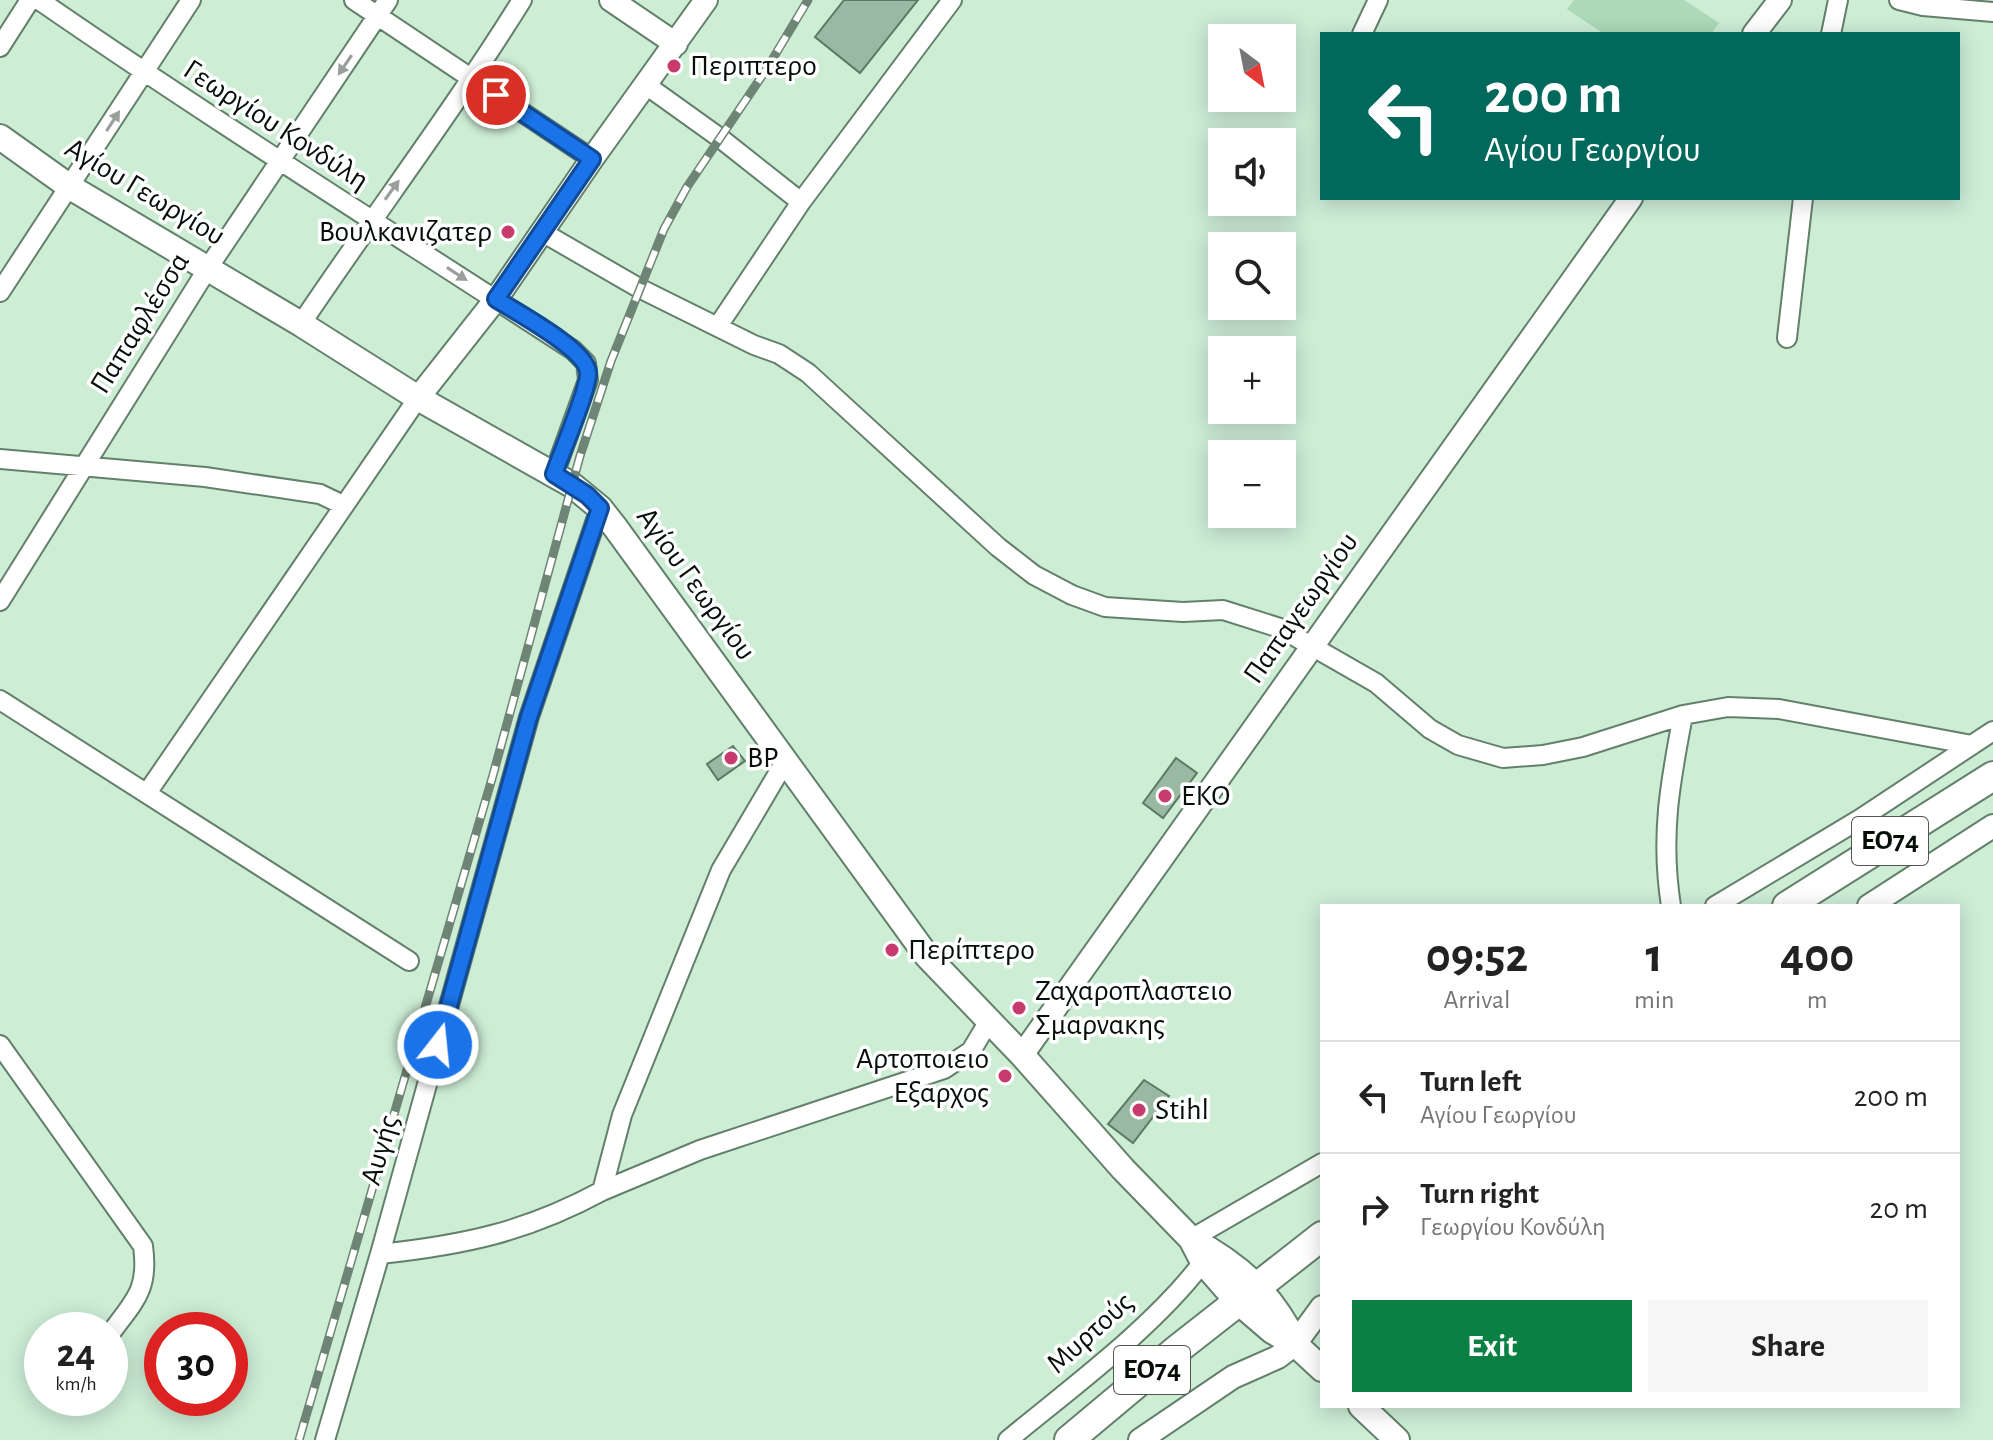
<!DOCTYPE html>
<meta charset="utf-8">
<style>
:root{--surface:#fff;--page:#f6f6f6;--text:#222;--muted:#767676;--line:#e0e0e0;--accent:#0b8043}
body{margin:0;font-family:"Alegreya Sans",sans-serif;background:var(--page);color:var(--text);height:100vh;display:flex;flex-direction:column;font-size:30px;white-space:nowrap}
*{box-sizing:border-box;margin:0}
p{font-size:26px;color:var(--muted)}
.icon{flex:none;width:44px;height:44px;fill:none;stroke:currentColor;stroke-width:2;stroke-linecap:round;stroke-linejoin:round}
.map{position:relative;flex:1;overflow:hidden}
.drawer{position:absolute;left:1320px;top:904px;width:640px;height:504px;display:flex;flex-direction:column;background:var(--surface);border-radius:0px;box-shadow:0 4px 20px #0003}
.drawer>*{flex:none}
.guide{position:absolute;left:1320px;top:32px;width:640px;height:168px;border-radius:0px;box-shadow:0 4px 20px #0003;background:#00695c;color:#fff;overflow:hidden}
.needle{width:52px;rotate:148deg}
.fabs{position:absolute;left:1208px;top:24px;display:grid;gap:16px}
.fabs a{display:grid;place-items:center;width:88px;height:88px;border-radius:0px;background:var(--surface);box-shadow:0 4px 20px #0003;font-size:40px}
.speed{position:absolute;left:24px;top:1312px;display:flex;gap:16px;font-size:40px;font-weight:700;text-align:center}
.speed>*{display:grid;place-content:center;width:104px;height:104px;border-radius:50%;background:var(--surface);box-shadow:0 4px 20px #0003;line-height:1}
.speed small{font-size:20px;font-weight:400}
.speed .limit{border:12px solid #d22;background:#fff;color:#111}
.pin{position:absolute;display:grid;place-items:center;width:68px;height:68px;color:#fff;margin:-34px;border:4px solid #fff;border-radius:50%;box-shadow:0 2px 8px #0007}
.me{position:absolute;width:88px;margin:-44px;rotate:16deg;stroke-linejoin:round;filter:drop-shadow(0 0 6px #0008)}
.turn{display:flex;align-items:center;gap:28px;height:168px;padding:0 32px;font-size:36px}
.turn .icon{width:104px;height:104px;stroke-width:2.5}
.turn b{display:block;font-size:56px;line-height:68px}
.eta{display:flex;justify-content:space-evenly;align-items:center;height:136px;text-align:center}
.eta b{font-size:48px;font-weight:700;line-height:56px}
.action{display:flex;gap:16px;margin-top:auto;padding:16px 32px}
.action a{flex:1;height:92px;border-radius:0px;background:var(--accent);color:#fff;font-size:32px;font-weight:700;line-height:92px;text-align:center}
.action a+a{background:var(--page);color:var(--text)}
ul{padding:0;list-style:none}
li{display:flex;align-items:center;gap:24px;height:112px;padding:0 32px;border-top:2px solid var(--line)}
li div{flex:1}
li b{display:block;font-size:30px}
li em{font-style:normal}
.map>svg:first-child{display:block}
.green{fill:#acd9b8}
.building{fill:#9ab9a3;stroke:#5c7964;stroke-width:2}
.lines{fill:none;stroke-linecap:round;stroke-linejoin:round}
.minor-casing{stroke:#63806b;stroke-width:22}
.tertiary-casing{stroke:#63806b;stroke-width:26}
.secondary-casing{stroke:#63806b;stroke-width:28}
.trunk-casing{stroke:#63806b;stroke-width:32}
.minor{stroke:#fff;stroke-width:18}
.tertiary{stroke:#fff;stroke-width:22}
.secondary{stroke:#fff;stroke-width:24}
.trunk{stroke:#fff;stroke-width:28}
.rail-casing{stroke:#6e8474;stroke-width:9}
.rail{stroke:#fff;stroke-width:6;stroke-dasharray:18;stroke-linecap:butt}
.oneway{fill:#9b9f9c}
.route-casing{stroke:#114b97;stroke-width:20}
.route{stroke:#1a73e8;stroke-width:14}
.poi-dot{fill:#c83c6d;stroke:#fff;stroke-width:3}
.labels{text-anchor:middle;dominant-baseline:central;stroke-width:7;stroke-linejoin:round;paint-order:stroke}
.shield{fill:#fff;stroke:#505752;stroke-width:2}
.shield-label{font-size:28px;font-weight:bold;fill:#050f08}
.poi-label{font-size:30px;fill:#050f08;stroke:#fff;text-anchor:start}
.street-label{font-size:30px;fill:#050f08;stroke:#fff}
</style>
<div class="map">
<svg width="1993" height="1440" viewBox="0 0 1993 1440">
<rect width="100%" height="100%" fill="#cdedd5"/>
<!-- green -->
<path class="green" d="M1574,0H1684L1719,23L1711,34H1604L1567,9Z"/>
<!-- building -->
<path class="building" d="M844,0H918L860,73L815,37Z
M733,746L745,761L718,780L707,764Z
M1176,758L1197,773L1163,818L1143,803Z
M1144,1080L1169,1096L1133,1143L1108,1124Z"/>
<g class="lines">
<defs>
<path id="minor" d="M39,0C214,121 395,234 573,350L586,363L588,380L554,474
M354,0L592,159
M1899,0L1923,6L1993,12
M1362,34L1378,0
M1831,34L1838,0
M0,47L30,0
M646,85L720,138L801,202L718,326
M801,202L952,0
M542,232L639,288L754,345L779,354L808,373L998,547L1034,575L1072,595L1105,607L1183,612L1223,610L1280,628L1376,683L1430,729L1458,745L1503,758L1543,755L1583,747L1683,715L1728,707L1779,709L1972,745
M0,292L191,0
M301,324C374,215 453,111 522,0
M1787,338L1803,198
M0,459L205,477L320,494L343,505
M0,601L208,268L388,0
M0,700L409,961
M786,760L721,870L622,1115L602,1191L700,1150L944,1069L971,1051L989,1021
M147,793L418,398
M1671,906C1660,836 1670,783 1683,715
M1715,906L1860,819L1993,731
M0,1045L143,1246C149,1290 135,1300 110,1334
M1191,1239L1322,1163
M380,1254C464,1245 526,1232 602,1191
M325,1440L380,1254L529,717L600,508
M1008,1440C1072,1387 1153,1328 1203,1262"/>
<path id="tertiary" d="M611,0L676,44
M1754,34L1780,0
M418,398L496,299L592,159L706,0
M1869,906L1993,826
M1022,1055L1631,198
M1140,1440L1233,1377L1278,1357L1295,1344L1322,1307"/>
<path id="secondary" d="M0,137L70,187L301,324L418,398L572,485L600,508L615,527L927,956L1022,1055L1123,1169L1191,1239L1203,1262L1237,1301L1272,1331L1295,1344L1322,1369
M1191,1239C1238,1264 1271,1293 1295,1342
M1361,1406L1397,1440"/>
<path id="trunk" d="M1787,906L1993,776
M1069,1440L1179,1348L1322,1236"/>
</defs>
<!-- minor casing -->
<use href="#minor" class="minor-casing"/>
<!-- tertiary casing -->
<use href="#tertiary" class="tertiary-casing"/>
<!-- secondary casing -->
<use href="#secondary" class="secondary-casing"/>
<!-- trunk casing -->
<use href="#trunk" class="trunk-casing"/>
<!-- minor -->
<use href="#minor" class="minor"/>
<!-- tertiary -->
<use href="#tertiary" class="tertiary"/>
<!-- secondary -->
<use href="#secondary" class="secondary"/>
<!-- trunk -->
<use href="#trunk" class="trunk"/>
<defs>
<path id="rail" d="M299,1440L493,775L580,456L611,361L664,229L687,187L766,70L808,0"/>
</defs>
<!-- rail casing -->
<use href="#rail" class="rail-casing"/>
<!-- rail -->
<use href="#rail" class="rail"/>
</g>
<!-- one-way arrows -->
<defs><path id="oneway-solid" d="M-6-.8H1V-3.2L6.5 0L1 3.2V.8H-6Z" transform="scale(2)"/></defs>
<g class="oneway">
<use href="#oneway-solid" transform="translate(345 65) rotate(124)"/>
<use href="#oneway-solid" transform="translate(113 121) rotate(-57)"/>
<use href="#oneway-solid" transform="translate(392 190) rotate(-54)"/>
<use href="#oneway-solid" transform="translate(457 274) rotate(33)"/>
</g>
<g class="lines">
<defs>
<path id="route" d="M438,1045L529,717L600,508L587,495L554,474C560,456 590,386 588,372C586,349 516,312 496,299L592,159L496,95"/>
</defs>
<!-- route casing -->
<use href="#route" class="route-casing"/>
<!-- route -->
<use href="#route" class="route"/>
</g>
<!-- markers -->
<g class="poi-dot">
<circle cx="674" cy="66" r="8"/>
<circle cx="508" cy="232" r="8"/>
<circle cx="731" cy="758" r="8"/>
<circle cx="1165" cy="796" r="8"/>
<circle cx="892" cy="950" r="8"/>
<circle cx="1019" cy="1008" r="8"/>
<circle cx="1005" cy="1076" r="8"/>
<circle cx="1139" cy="1110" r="8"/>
</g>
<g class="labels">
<!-- shield labels -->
<g class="shield">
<rect x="1852" y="817" width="76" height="48" rx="6"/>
<rect x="1114" y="1346" width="76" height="48" rx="6"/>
</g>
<g class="shield-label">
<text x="1890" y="841">ΕΟ74</text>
<text x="1152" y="1370">ΕΟ74</text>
</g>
<!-- poi labels -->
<g class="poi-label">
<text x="690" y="66">Περιπτερο</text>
<text x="492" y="232" text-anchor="end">Βουλκανιζατερ</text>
<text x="747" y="758">BP</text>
<text x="1181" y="796">EKO</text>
<text x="908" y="950">Περίπτερο</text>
<text x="1035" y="991">Ζαχαροπλαστειο<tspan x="1035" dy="34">Σμαρνακης</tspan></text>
<text x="989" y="1059" text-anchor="end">Αρτοποιειο<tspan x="989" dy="34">Εξαρχος</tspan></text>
<text x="1155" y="1110">Stihl</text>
</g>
<!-- street labels -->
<g class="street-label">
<text transform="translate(276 125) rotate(33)">Γεωργίου Κονδύλη</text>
<text transform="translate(145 192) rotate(31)">Αγίου Γεωργίου</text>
<text transform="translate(140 323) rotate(-58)">Παπαφλέσσα</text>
<text transform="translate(696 584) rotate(54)">Αγίου Γεωργίου</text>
<text transform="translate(1301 608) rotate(-55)">Παπαγεωργίου</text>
<text transform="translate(380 1150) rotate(-74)">Αυγής</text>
<text transform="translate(1090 1333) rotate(-42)">Μυρτούς</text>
</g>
</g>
</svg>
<div class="fabs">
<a><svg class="needle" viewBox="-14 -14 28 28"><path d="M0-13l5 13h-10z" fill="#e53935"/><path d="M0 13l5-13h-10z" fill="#767676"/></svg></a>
<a><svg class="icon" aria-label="sound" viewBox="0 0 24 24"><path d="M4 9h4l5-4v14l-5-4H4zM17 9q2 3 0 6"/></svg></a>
<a><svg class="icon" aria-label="search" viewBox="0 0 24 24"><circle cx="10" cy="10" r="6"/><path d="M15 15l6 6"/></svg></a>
<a>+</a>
<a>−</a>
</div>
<div class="speed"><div>24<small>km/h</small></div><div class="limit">30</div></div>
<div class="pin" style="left:496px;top:95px;background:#d93025"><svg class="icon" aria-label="arrive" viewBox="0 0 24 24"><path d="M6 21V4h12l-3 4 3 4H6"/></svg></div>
<svg class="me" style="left:438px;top:1045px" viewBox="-20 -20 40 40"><circle r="17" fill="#1a73e8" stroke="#fff" stroke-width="3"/><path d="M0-11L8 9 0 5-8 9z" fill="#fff"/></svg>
<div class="guide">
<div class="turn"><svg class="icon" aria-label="left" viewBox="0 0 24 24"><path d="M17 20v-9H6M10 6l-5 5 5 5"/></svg><div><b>200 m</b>Αγίου Γεωργίου</div></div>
</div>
<section class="drawer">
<div class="eta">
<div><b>09:52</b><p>Arrival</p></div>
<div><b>1</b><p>min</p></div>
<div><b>400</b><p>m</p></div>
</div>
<ul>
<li><svg class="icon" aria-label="left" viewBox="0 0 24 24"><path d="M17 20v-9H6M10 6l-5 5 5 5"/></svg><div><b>Turn left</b><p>Αγίου Γεωργίου</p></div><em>200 m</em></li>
<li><svg class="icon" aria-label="right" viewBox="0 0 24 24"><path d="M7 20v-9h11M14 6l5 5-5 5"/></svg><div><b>Turn right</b><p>Γεωργίου Κονδύλη</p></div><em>20 m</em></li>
</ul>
<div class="action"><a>Exit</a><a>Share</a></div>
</section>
</div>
